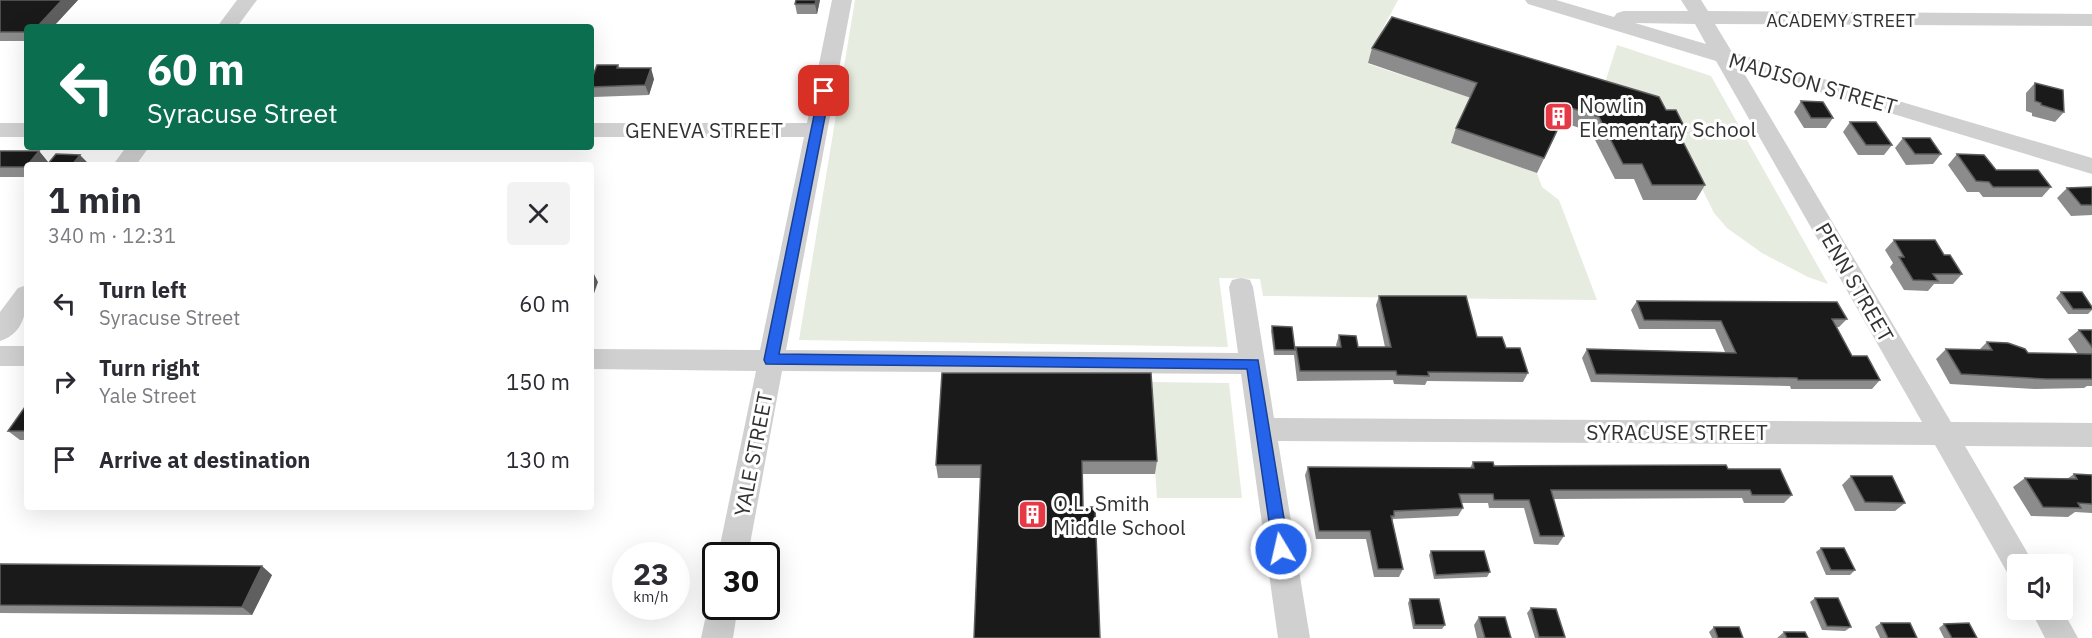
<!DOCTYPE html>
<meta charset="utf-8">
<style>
:root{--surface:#fff;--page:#f2f2f3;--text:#2b2b33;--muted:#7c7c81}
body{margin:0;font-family:"IBM Plex Sans",sans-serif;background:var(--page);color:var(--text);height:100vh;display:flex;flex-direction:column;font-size:22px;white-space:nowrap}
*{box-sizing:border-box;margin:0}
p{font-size:20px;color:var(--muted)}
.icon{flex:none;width:33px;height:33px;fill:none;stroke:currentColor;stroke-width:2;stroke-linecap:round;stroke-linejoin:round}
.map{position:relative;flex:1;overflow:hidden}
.panel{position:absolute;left:24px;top:162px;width:570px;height:348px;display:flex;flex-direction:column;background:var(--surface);border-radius:6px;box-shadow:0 6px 24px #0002}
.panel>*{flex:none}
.hud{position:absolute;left:24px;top:24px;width:570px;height:126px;border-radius:6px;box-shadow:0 6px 24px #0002;background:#0b6e4f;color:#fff;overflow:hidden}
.controls{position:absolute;left:2007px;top:554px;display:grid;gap:12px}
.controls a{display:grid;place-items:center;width:66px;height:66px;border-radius:6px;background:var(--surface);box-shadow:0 6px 24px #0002;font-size:30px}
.speed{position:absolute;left:612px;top:542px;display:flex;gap:12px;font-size:30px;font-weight:700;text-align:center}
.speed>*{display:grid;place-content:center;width:78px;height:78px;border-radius:50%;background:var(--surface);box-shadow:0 6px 24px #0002;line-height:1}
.speed small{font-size:15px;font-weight:400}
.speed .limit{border:3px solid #111;border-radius:9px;background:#fff;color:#111}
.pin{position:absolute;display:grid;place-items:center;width:51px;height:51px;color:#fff;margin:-26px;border-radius:12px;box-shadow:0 3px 9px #0006}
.me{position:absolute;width:66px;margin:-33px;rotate:351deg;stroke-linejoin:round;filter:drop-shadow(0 0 4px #0008)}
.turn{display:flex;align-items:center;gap:21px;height:126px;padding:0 24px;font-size:27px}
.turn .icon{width:78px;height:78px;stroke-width:2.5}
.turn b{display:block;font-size:42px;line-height:51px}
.round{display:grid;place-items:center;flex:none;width:63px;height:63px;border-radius:6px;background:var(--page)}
.summary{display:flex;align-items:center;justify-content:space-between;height:102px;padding:0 24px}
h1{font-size:36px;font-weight:700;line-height:45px}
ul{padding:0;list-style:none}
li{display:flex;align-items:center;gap:18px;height:78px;padding:0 24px}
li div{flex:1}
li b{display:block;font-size:22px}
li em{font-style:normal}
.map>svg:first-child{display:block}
.green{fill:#e6ecdf}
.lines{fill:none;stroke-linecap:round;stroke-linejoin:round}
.minor{fill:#d0d0d0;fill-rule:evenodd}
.wall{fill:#8c8c8c}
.shaded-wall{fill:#5f5f5f}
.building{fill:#1a1a1a;stroke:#5f5f5f;stroke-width:1.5}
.route{fill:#2563eb;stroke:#184099;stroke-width:1.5}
.labels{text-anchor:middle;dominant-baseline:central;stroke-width:6;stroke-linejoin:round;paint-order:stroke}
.far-street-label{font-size:18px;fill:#333;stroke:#fff}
.street-label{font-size:21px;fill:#333;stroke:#fff}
.poi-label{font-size:21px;fill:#333;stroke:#fff;text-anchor:start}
</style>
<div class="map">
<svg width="2092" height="638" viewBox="0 0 2092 638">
<rect width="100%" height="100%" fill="#fff"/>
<!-- green -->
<path class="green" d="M855,0H1398L1382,30L1387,32L1368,64L1472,98L1451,143L1537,173L1542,187L1559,200L1597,300L1263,296L1260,279L1219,278L1228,347L799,340Z
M1617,45L1711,76L1828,284L1808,277L1762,253L1727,228L1714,213L1669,121L1603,89Z
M1149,382L1229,383L1242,498H1157Z"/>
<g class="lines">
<!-- minor -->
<path class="minor" d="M237,0H257L237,27H217Z
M832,0H852L786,350L1238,353L1229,287L1232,280L1241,278L1250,280L1253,287L1274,418L1922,422L1716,61L1528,4L1525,0H1556L1614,17L1617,13L1624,11H1688L1681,0H1701L1708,11L2092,14V26L1715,24L1732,52L2092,158V174L1741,68L1951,422L2092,423V447L1965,446L2034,564H2018V577L2008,574L1935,445L1278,441L1310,638H1278L1241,374L782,371L748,555H718L756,371L591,369V349L760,350L804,137H591V123H807ZM1635,23L1695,24L1706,44Z
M0,123H27V137H0Z
M126,147H149L136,165H113Z
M27,285C27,308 26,333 0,341V312L18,288Z
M0,346H27V366H0Z
M716,595V606H738L733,638H701L708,606Z
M2030,609H2062L2078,638H2045Z"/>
</g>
<!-- wall -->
<path class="wall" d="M0,0H78L53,27H27V41H0Z
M820,0L817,14H797L795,4Z
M1372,48L1666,110L1687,132L1682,140L1705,185L1696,200H1643L1634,179H1615L1591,132L1562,122L1537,173L1451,143L1456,128L1471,98L1368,63Z
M618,65L620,68L654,79L649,95L593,97L591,93V81Z
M2035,83L2064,112L2055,122L2032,116V113L2026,111V93Z
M1801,101L1833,118L1826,128H1804L1794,112Z
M1850,122L1892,145L1884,155H1858L1843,132Z
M1903,138L1941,154L1933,164L1906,165L1895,148Z
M0,151H39L48,162L27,165V177H0Z
M1957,154L1996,170L2051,187L2042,197H1983L1979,192H1967L1948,165Z
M2092,187V215L2071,216L2057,198L2067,188Z
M1894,240L1944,255L1962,274L1953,284H1934L1928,291L1904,290L1890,267L1893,263L1885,250Z
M2061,292L2092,307V310L2088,314H2068L2056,298Z
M1379,296L1506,348L1528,373L1523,382L1427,381L1425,385L1394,384L1393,380L1297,381L1294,355H1274L1271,331L1272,326L1295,350L1296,347H1337L1336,345L1339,335L1358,347H1385L1376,305Z
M1637,301L1847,319L1839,327H1837L1852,356L1880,380L1872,389H1791L1790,386L1591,382L1582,358L1587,349L1725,352L1715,329H1639L1631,310Z
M2079,330H2092V386H2087L2084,388L2035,389L1950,384L1936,359L1946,349L1979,350L1987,342L2028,353L2078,354L2068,339Z
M942,373L1157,461L1155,474H1082L1083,507L1100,638L981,478H938L936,465Z
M27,404V440H20L8,431Z
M1473,462L1494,466L1728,469L1792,495L1784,503H1744L1742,498L1553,499L1564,536L1558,545L1534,544L1524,508H1489L1488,503H1461L1463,508L1458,516L1393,519L1392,521L1403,569L1399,577H1374L1366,539H1316L1305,475L1308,467L1470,468Z
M2074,474L2092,475V513L2075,512L2068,517L2031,516L2013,487L2025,478L2067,479Z
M1851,476L1905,503L1895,511H1855L1842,485Z
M1821,548L1855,570L1850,575H1826L1816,552Z
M1431,551L1490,572L1487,577L1434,579L1429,555Z
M0,564L272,575L252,615L0,613Z
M1815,598L1851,627L1845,631L1822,630L1810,602Z
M1410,599L1445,625L1442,629H1413L1408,603Z
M1531,608L1565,637L1564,638H1535L1527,613Z
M1479,617L1511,638H1477L1474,625Z
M1881,623L1917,638H1880L1875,627Z
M1944,624L1977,638H1944L1939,628Z
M1714,627L1743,638H1712L1709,632Z
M1784,632L1808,638H1777Z"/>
<!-- shaded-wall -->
<path class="shaded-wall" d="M62,0H78L53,27H37Z
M816,0H820L817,14L815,4Z
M651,68L654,79L649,95L645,85Z
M39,151L48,162L46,165H28Z
M80,155L90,165H72Z
M593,272L598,282L591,302V278Z
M262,566L272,575L252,615L242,607Z"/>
<!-- building -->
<path class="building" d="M0,0H62L37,27H27V32H0Z
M796,0H816L815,4H795Z
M1392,17L1659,97L1666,110H1676L1687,132H1678L1705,185H1652L1642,164H1623L1599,117L1568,107L1544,158L1456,128L1477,83L1372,48Z
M597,65H618L617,68H651L645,85L591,87V81Z
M2035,83L2063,90L2064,112L2041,105V103L2035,101Z
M1801,101L1823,102L1833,118H1811Z
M1850,122H1876L1892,145H1866Z
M1903,138H1930L1941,154H1915Z
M0,151H39L26,167H0Z
M56,154L80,155L72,165H47Z
M1957,154L1984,155L1996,170H2038L2051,187H1993L1989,182L1976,181Z
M2092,187V205H2081L2067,188Z
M1894,240H1935L1944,255H1950L1962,274H1933L1938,281L1913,280L1899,257H1904Z
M2061,292H2082L2092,307V309H2073Z
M1379,296H1466L1477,337H1502L1506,348H1520L1528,373L1428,372L1429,376L1397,375L1396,371H1300L1296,347H1341L1339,335L1356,336L1358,347H1391Z
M1637,301L1837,302L1847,319H1832L1852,356H1867L1880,380H1798L1797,378L1596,374L1587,349L1736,353L1721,321L1644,320Z
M1272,326L1292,327L1295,350H1275Z
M2079,330H2092V347Z
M1987,342L2008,343L2025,349L2028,353L2092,354V379H2046L1961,374L1946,349L1992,350Z
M942,373H1151L1157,461H1082L1083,507H1095L1100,638H974L981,465H936Z
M27,404V431H8Z
M1473,462H1493L1494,466L1726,465L1728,469H1780L1792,495H1752L1750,490H1551L1564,536H1540L1529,500H1494L1493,494H1459L1463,508L1394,511V516H1391L1403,569H1378L1370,531H1319L1308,467L1474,468Z
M2074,474L2092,475V504L2078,503L2081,508L2043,507L2025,478L2077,479Z
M1851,476H1892L1905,503L1865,502Z
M1821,548H1844L1855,570H1831Z
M1431,551H1484L1490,572L1436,575Z
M0,564L262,566L242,607L0,605Z
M1815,598H1838L1851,627L1827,626Z
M1410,599H1439L1445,625H1415Z
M1531,608L1556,609L1565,637H1539Z
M1479,617H1505L1511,638H1485Z
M1881,623H1910L1917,638H1888Z
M1969,623L1977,638H1952L1944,624Z
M1714,627H1739L1743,638H1718Z
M1784,632H1805L1808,638H1787Z"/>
<!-- route -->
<path class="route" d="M824,87L830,91L779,354L1258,360L1289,549L1286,554L1281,556L1275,554L1273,549L1247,369L766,364L764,360L819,91Z"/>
<!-- icons -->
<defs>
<symbol id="building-square" viewBox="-11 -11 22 22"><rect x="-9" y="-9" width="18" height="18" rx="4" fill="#e63946" stroke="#fff"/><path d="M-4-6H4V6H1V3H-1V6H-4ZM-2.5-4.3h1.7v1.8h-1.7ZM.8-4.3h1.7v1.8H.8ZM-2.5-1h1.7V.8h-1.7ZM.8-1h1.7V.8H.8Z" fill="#fff"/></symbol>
</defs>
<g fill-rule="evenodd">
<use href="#building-square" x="1542" y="100" width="33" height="33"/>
<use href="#building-square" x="1016" y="498" width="33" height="33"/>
</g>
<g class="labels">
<!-- far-street labels -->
<g class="far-street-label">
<text x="1841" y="20">ACADEMY STREET</text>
</g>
<!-- street labels -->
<g class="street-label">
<text transform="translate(1813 83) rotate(16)">MADISON STREET</text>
<text x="704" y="130">GENEVA STREET</text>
<text transform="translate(1855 282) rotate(60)">PENN STREET</text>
<text x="1677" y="432">SYRACUSE STREET</text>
<text transform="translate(753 454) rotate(-79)">YALE STREET</text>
</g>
<!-- poi labels -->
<g class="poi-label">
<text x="1579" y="105">Nowlin<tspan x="1579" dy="24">Elementary School</tspan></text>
<text x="1053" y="503">O.L. Smith<tspan x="1053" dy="24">Middle School</tspan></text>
</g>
</g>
</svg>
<div class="controls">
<a><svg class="icon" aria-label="sound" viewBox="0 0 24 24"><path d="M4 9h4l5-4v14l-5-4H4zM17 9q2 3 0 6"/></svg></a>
</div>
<div class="speed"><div>23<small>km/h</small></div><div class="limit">30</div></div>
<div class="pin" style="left:824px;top:91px;background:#d93025"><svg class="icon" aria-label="arrive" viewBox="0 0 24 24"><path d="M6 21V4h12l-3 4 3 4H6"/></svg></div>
<svg class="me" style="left:1281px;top:549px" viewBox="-20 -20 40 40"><circle r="17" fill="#2563eb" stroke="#fff" stroke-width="3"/><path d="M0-11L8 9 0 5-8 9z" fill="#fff"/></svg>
<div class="hud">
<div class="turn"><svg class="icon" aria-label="left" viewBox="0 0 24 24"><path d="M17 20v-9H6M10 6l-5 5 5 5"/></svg><div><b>60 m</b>Syracuse Street</div></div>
</div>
<section class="panel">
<div class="summary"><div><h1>1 min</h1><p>340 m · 12:31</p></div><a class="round"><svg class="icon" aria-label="close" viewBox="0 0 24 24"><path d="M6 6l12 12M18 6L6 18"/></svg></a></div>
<ul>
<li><svg class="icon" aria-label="left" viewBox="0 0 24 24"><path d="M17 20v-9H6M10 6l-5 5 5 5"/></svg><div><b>Turn left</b><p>Syracuse Street</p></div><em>60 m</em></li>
<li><svg class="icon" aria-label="right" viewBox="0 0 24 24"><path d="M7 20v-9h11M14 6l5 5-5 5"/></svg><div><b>Turn right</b><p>Yale Street</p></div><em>150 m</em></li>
<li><svg class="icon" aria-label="arrive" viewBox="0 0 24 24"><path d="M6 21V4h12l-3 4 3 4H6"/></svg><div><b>Arrive at destination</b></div><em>130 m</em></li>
</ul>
</section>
</div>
